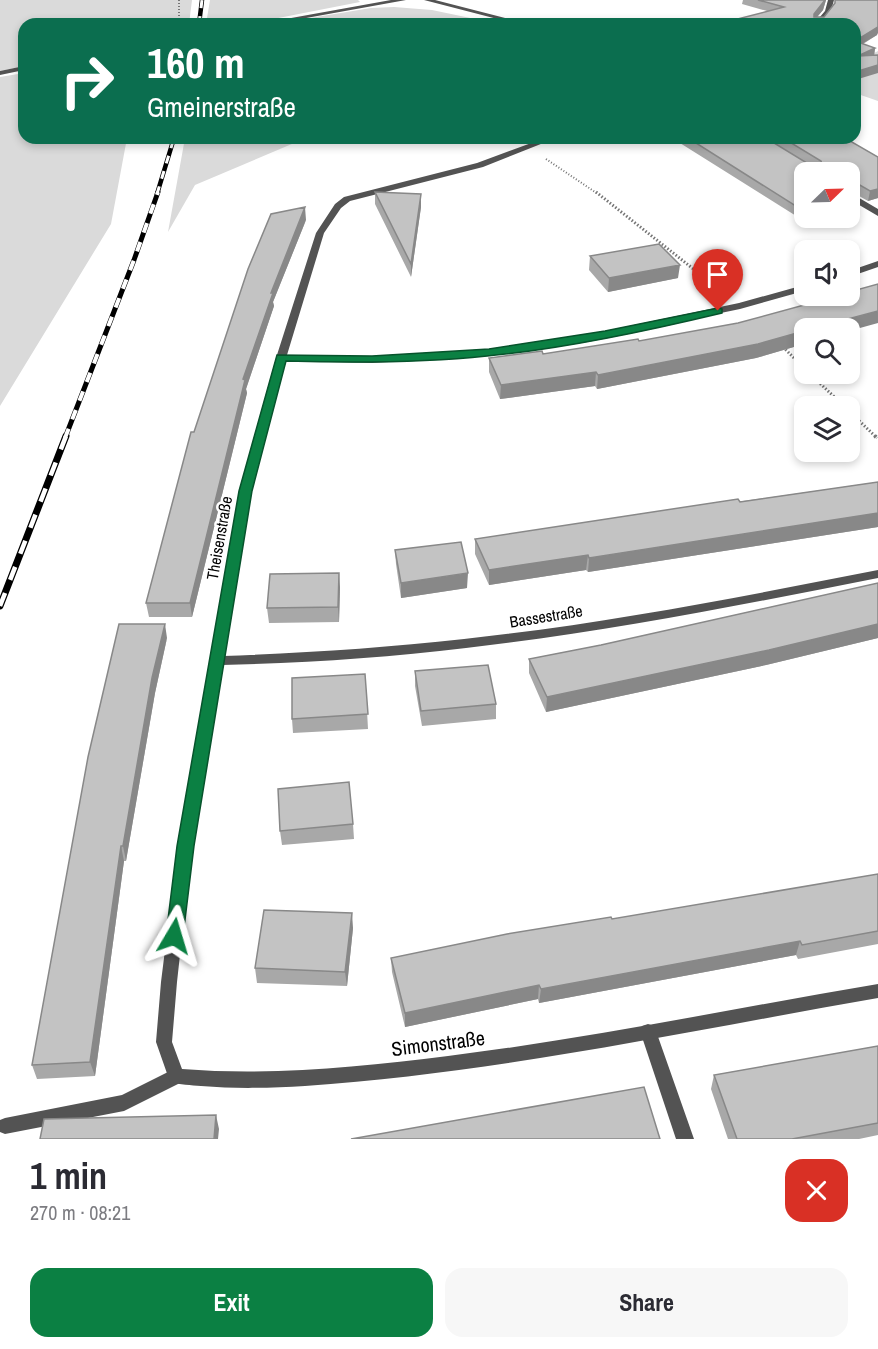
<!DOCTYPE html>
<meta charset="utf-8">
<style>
:root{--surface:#fff;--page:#f7f7f7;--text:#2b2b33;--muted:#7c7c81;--accent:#0b8043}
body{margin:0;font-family:"Archivo Narrow",sans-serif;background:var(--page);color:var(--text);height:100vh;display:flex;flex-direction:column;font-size:22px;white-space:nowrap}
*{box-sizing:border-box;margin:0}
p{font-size:20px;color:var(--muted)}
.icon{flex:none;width:33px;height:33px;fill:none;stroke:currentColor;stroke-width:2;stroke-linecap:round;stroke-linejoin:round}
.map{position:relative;height:1139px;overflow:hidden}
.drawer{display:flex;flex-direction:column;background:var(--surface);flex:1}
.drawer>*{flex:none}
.hud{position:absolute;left:18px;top:18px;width:843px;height:126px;border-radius:18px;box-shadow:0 3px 9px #0003;background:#0b6e4f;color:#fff;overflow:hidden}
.needle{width:39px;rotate:67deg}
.fabs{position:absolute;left:794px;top:162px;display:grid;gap:12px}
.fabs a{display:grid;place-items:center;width:66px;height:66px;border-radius:12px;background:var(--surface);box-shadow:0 3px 9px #0003;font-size:30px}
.pin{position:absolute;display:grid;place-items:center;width:51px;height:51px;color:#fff;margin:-62px -26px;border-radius:50% 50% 50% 0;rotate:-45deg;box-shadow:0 0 6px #0007}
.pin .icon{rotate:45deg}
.me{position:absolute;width:66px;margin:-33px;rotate:7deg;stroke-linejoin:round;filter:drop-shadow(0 0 4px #0008)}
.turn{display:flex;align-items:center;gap:21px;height:126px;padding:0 30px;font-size:27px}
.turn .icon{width:78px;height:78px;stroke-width:2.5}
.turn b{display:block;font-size:42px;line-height:51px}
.round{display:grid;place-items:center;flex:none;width:63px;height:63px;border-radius:18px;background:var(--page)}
.summary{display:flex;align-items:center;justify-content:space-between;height:102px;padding:0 30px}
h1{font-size:36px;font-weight:700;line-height:45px}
.action{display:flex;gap:12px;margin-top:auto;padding:12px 30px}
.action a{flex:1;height:69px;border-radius:18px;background:var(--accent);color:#fff;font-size:24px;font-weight:700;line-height:69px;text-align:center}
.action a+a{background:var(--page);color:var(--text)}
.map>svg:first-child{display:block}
.green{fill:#dadada}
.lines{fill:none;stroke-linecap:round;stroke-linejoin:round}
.path-far2{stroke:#757575;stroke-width:2;stroke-dasharray:1 2;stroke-linecap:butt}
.path-far1{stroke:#757575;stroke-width:3;stroke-dasharray:1.5 2;stroke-linecap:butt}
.path{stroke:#757575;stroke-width:4;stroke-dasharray:1.5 3;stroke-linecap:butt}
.service{fill:#535353;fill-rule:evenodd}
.minor{fill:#535353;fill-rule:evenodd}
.tertiary{fill:#535353;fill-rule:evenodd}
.rail-far2-casing{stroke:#000;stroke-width:4.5}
.rail-far1-casing{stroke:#000;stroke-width:5}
.rail-casing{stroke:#000;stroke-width:7}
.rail-far2{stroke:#fff;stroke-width:3;stroke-dasharray:8;stroke-linecap:butt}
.rail-far1{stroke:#fff;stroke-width:4;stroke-dasharray:10;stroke-linecap:butt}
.rail{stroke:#fff;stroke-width:4.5;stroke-dasharray:14;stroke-linecap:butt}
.wall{fill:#a8a8a8}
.shaded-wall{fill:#888}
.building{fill:#c3c3c3;stroke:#888;stroke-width:1.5}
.route{fill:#0b8043;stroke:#07532c;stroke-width:1.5}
.labels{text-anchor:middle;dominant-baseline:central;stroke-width:5;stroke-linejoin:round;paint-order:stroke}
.street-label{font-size:16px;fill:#000;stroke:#fff}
.near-street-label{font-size:20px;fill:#000;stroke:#fff}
</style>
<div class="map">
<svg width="878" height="1139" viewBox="0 0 878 1139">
<rect width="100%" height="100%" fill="#fff"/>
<!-- green -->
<path class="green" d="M0,0H192L189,24H24V66L0,71Z
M210,0H358L360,2L248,24H206Z
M394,7L432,10L499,24H274L371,8Z
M878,51V101L855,93V63Z
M24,73V138H127L111,224L0,406V77Z
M185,138H306L195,185L168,232Z"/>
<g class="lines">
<!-- path-far2 -->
<path class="path-far2" d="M179,0V24
M546,159L598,194"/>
<!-- path-far1 -->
<path class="path-far1" d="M596,192L720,290
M783,347L804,368
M810,374L844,406
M849,411L877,438"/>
<!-- path -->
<path class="path" d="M875,436L878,439"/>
<!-- service -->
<path class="service" d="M391,0H406L273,24H258Z
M24,66V70L0,75V71Z
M648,1024L654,1026L656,1031L694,1139H676L640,1031L642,1026Z
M176,1068L182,1070L184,1076L182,1082L124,1111L5,1134L0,1132V1120L5,1118L122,1095Z"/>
<!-- minor -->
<path class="minor" d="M828,0H834L831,11L821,24H814L825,11Z
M545,138H556L483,167L350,201L341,208L324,233L287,355L372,357L489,350L605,331L739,303L804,285V291L740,309L605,337L489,356L372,363L285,361L251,491L223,656C304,653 384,648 464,639C603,624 741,597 878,570V578C741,605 605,632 466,648C385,658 304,663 222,665L192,846L177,982L172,1042L182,1069C271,1076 360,1067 448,1056C593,1038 735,1008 878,984V998C688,1031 498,1073 305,1086C271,1088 236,1089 201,1086C191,1085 180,1085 170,1082L156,1042L161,982L178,846L239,491L276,358L316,233L335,204L344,197L477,163Z
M878,261V267L849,277V271Z"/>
<!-- tertiary -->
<path class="tertiary" d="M424,0H435L529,24H517Z
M849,192L878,209V216L849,199Z"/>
<defs>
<path id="rail-far2" d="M199,24L202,0
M157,194L174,138"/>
<path id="rail-far1" d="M65,438L134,260L158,192"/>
<path id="rail" d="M0,606L66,436"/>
</defs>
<!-- rail-far2 casing -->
<use href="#rail-far2" class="rail-far2-casing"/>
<!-- rail-far1 casing -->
<use href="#rail-far1" class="rail-far1-casing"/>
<!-- rail casing -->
<use href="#rail" class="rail-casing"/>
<!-- rail-far2 -->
<use href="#rail-far2" class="rail-far2"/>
<!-- rail-far1 -->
<use href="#rail-far1" class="rail-far1"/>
<!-- rail -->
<use href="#rail" class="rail"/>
</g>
<!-- wall -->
<path class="wall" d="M743,0H826L823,10L817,17L877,35L863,44L875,48L874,55L878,73L767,11L742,4Z
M672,138H845L878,157V198L868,201L850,191L854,204L804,218L801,219Z
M375,192L421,194V207L411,277L375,204Z
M306,220L273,302L274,306L246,389L247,393L192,617H149L146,603L194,432Z
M590,256L678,278L608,292L589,270Z
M804,328V344L756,358L597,389L595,386L500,399L489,372V358L543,354L639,341Z
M878,482V527L588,572L586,570L489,585L475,554V539Z
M395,550L467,588L401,598L396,564Z
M878,583V638L766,665L546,712L529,673V659L601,645Z
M340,587L339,622L269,623L267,608Z
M167,638L155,693L126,861H124L95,1076L37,1079L32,1065Z
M415,671L496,704V719L422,726L415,686Z
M365,674L368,729L293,733L292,719Z
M353,824L354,839L282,845L280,831Z
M878,874V944L798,959L796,955L539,1003L538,999L405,1027L392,972L391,958Z
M353,928L347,986L257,983L255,968Z
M878,1046V1135L859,1139H728L711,1089L714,1075Z"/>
<!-- shaded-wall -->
<path class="shaded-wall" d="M825,0H826L823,10L812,23L814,14Z
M878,27V33L877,35L855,48V41Z
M875,48L874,57L858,56Z
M878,65V73L855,80V72Z
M878,189V198L868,201L870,191Z
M421,194V207L411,277V264Z
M856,195L854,204L849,206V197Z
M305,207L306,220L273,302L274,306L246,389L247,393L192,617L190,603L243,379L271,293Z
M804,209V218H807L801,219L802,210Z
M680,265L678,278L608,292L609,278Z
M878,311V323L849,331V328H814Z
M804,331V344L756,358L597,389L598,375Z
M596,372L595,386L500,399L501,385Z
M878,513V527L588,572L589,558Z
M588,555L586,570L489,585V570Z
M339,573L340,587L339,622L338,607Z
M468,573L467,588L401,598V583Z
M165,624L167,638L155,693L126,861L123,846L152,678Z
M878,624V638L766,665L546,712L547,697Z
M121,846L124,861L95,1076L90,1062Z
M352,913L353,928L347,986L345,972Z
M800,941L796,955L539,1003L541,989Z
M539,985L538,999L405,1027V1013Z
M216,1115L219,1129L218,1139H214Z"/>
<!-- building -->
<path class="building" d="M758,0H825L814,14V17H824L835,3V0H878V27L855,41L875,48L858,56L878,55V65L855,72V24H718L784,7Z
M688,138H766L810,165L822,164L821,161L783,138H845L878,157V189L870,191L851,180L849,188V172H804V209L802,210Z
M849,190L856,195L849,197Z
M375,192L421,194L411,264Z
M305,207L271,293H273L243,379L245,380L190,603H146L191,432H194L248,269L271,214Z
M659,244L680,265L609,278L590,256Z
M878,284V311L814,328H804V331L758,344L598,375L596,372L501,385L489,358L542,351L543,354L638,339L639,341L738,323L837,296H849V292Z
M878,482V513L589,558L588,555L489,570L475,539L738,499L740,502Z
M461,542L468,573L401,583L395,550Z
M339,573L338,607L267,608L270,574Z
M878,583V624L769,650L547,697L529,659L601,645Z
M119,624H165L152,678L123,846H121L90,1062L32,1065L88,757Z
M488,665L496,704L421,711L415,671Z
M365,674L368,714L292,719V678Z
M349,782L353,824L280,831L278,789Z
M878,874V931L802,945L800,941L541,989L539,985L405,1013L391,958L507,934L611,917L612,919Z
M264,910L352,913L345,972L255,968Z
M878,1046V1123L792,1139H737L714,1075Z
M644,1087L660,1139H351Z
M216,1115L214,1139H40L44,1119Z"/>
<!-- route -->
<path class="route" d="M718,308L722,309V313C647,331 564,349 487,356C420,363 353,363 286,361L252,491L194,846L183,936L181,941L174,944L168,941L166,936L177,846L239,491L277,355L372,356L489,349L605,331Z"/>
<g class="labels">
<!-- street labels -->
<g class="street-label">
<text transform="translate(219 538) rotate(-80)">Theisenstraße</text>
<text transform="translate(546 616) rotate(-9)">Bassestraße</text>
</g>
<!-- near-street labels -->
<g class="near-street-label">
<text transform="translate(438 1043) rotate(-7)">Simonstraße</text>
</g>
</g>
</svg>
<div class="fabs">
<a><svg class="needle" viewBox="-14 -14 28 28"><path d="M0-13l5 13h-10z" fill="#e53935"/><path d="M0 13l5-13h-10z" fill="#7c7c81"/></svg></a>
<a><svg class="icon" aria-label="sound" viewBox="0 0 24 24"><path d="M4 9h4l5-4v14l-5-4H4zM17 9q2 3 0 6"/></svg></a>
<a><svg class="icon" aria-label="search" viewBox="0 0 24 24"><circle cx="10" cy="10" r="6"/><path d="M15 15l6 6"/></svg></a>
<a><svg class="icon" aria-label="layers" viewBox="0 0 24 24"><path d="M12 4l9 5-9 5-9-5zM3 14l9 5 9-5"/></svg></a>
</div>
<div class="pin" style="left:718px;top:311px;background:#d93025"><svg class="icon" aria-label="arrive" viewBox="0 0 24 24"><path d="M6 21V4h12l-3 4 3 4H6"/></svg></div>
<svg class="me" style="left:174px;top:936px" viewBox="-20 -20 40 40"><path d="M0-17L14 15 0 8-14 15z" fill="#0b8043" stroke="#fff" stroke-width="4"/></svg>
<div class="hud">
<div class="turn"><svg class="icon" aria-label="right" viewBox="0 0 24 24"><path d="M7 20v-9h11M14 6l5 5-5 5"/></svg><div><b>160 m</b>Gmeinerstraße</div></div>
</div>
</div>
<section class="drawer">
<div class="summary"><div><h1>1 min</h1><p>270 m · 08:21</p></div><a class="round" style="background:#d93025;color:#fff"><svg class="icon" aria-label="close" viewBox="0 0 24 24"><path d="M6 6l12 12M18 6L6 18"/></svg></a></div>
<div class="action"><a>Exit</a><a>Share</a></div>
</section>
